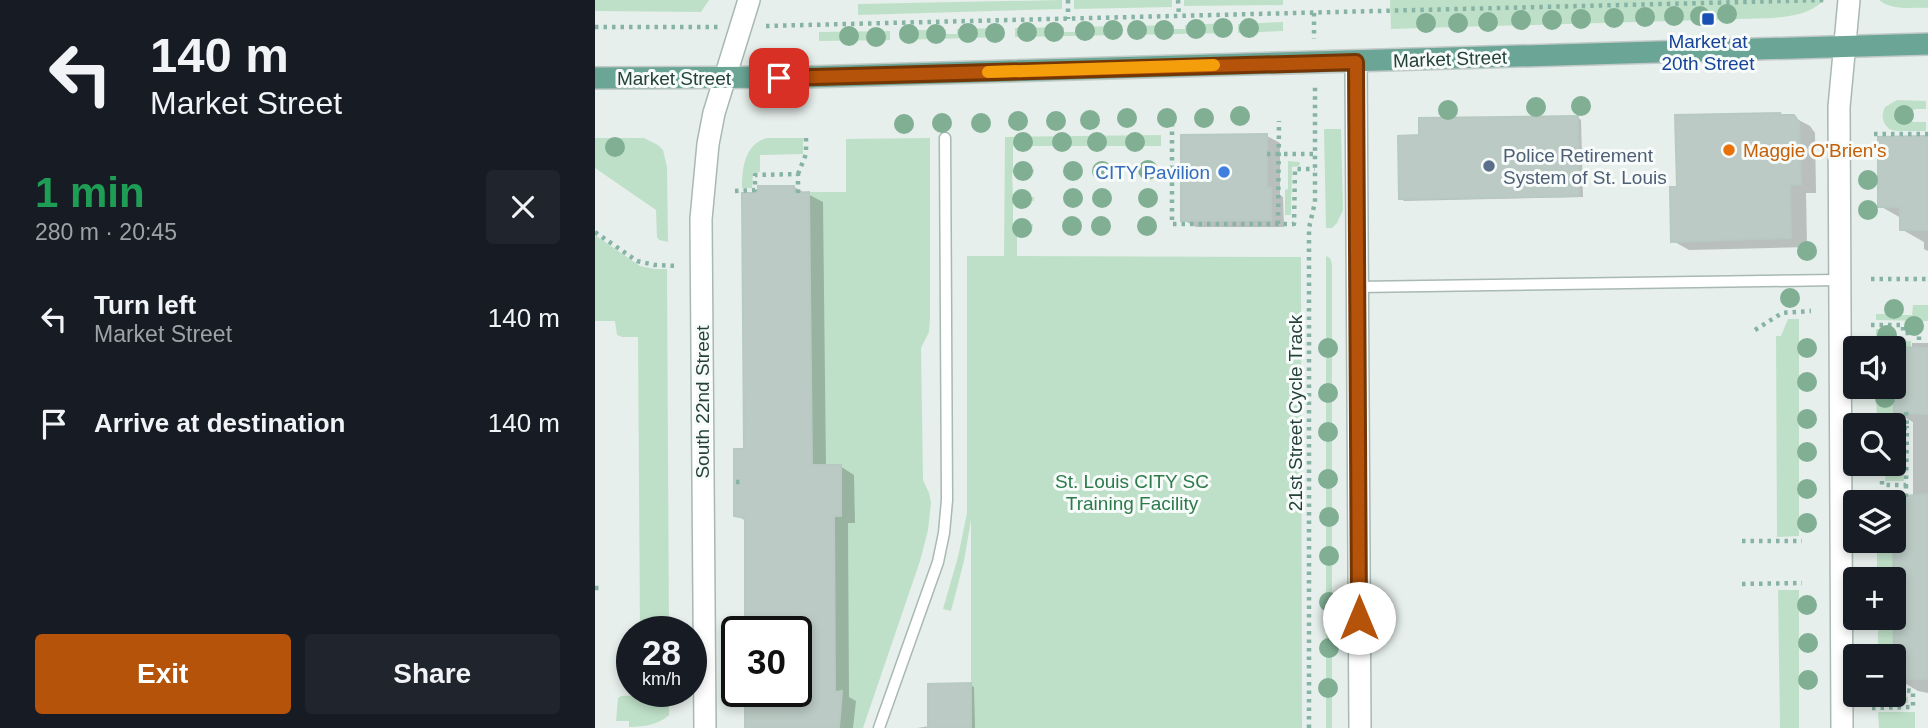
<!DOCTYPE html>
<meta charset="utf-8">
<style>
:root{--surface:#171b24;--page:#20242c;--text:#f1f3f6;--muted:#9ea1a6;--accent:#b45309}
body{margin:0;font-family:Arial,sans-serif;background:var(--page);color:var(--text);height:100vh;display:flex;flex-direction:column;font-size:26px;white-space:nowrap}
*{box-sizing:border-box;margin:0}
p{font-size:23px;color:var(--muted)}
.icon{flex:none;width:38px;height:38px;fill:none;stroke:currentColor;stroke-width:2;stroke-linecap:round;stroke-linejoin:round}
.map{position:relative;flex:1;overflow:hidden}
.side{display:flex;flex-direction:column;background:var(--surface);width:595px}
.side>*{flex:none}
.top-card{background:#171b24;color:var(--text);overflow:hidden}
.controls{position:absolute;left:1248px;top:336px;display:grid;gap:14px}
.controls a{display:grid;place-items:center;width:63px;height:63px;border-radius:7px;background:var(--surface);box-shadow:0 4px 10px #0003;font-size:35px}
.speed{position:absolute;left:21px;top:616px;display:flex;gap:14px;font-size:35px;font-weight:700;text-align:center}
.speed>*{display:grid;place-content:center;width:91px;height:91px;border-radius:50%;background:var(--surface);box-shadow:0 4px 10px #0003;line-height:1}
.speed small{font-size:18px;font-weight:400}
.speed .limit{border:4px solid #111;border-radius:10px;background:#fff;color:#111}
.pin{position:absolute;display:grid;place-items:center;width:60px;height:60px;color:#fff;margin:-30px;border-radius:14px;box-shadow:0 4px 10px #0006}
.me{position:absolute;width:77px;margin:-38px;rotate:0deg;stroke-linejoin:round;filter:drop-shadow(0 0 5px #0008)}
.turn{display:flex;align-items:center;gap:24px;height:147px;padding:0 35px;font-size:32px}
.turn .icon{width:91px;height:91px;stroke-width:2.5}
.turn b{display:block;font-size:49px;line-height:60px}
.round{display:grid;place-items:center;flex:none;width:74px;height:74px;border-radius:7px;background:var(--page)}
.overview{display:flex;align-items:center;justify-content:space-between;height:119px;padding:0 35px}
h1{font-size:42px;font-weight:700;line-height:52px;color:#1e9e55}
.button{display:flex;gap:14px;margin-top:auto;padding:14px 35px}
.button a{flex:1;height:80px;border-radius:7px;background:var(--accent);color:#fff;font-size:28px;font-weight:700;line-height:80px;text-align:center}
.button a+a{background:var(--page);color:var(--text)}
ul{padding:0;list-style:none}
li{display:flex;align-items:center;gap:21px;height:105px;padding:0 35px}
li div{flex:1}
li b{display:block;font-size:26px}
li em{font-style:normal}
main{display:flex;flex:1;min-height:0}
.map>svg:first-child{display:block}
.green{fill:#bfe0c8}
.shadow{fill:#0003}
.building{fill:#bbcac4;stroke:#b8c9c2;stroke-width:2}
.lines{fill:none;stroke-linecap:round;stroke-linejoin:round}
.service-casing{stroke:#a8b8b2;stroke-width:13}
.minor-casing{stroke:#a8b8b2;stroke-width:24}
.tertiary-casing{stroke:#a8b8b2;stroke-width:24}
.primary-casing{stroke:#c2cac8;stroke-width:24}
.path{stroke:#86b3a5;stroke-width:4.5;stroke-dasharray:3.5 5;stroke-linecap:butt}
.service{stroke:#fff;stroke-width:10}
.minor{stroke:#fff;stroke-width:21}
.tertiary{stroke:#fff;stroke-width:21}
.primary{stroke:#6aa596;stroke-width:21}
.tree{fill:#80af93}
.route-casing{stroke:#753606;stroke-width:18}
.route{stroke:#b45309;stroke-width:12}
.slow{stroke:#f59e0b;stroke-width:12}
.transit-dot{fill:#1a4fb4;stroke:#f7fbf9;stroke-width:2.5}
.food-dot{fill:#e8710a;stroke:#f7fbf9;stroke-width:2.5}
.service-dot{fill:#5c6f8a;stroke:#f7fbf9;stroke-width:2.5}
.shop-dot{fill:#3f7fe0;stroke:#f7fbf9;stroke-width:2.5}
.labels{text-anchor:middle;dominant-baseline:central;stroke-width:6;stroke-linejoin:round;paint-order:stroke}
.transit-label{font-size:19px;fill:#164399;stroke:#f7fbf9}
.street-label{font-size:19px;fill:#24423a;stroke:#f7fbf9}
.food-label{font-size:19px;fill:#c56008;stroke:#f7fbf9;text-anchor:start}
.service-label{font-size:19px;fill:#4e5e75;stroke:#f7fbf9;text-anchor:start}
.shop-label{font-size:19px;fill:#366cbe;stroke:#f7fbf9;text-anchor:end}
.park-label{font-size:19px;fill:#2d7a4b;stroke:#f7fbf9}
</style>
<main>
<section class="side">
<div class="top-card">
<div class="turn"><svg class="icon" aria-label="left" viewBox="0 0 24 24"><path d="M17 20v-9H6M10 6l-5 5 5 5"/></svg><div><b>140 m</b>Market Street</div></div>
</div>
<div class="overview"><div><h1>1 min</h1><p>280 m · 20:45</p></div><a class="round"><svg class="icon" aria-label="close" viewBox="0 0 24 24"><path d="M6 6l12 12M18 6L6 18"/></svg></a></div>
<ul>
<li><svg class="icon" aria-label="left" viewBox="0 0 24 24"><path d="M17 20v-9H6M10 6l-5 5 5 5"/></svg><div><b>Turn left</b><p>Market Street</p></div><em>140 m</em></li>
<li><svg class="icon" aria-label="arrive" viewBox="0 0 24 24"><path d="M6 21V4h12l-3 4 3 4H6"/></svg><div><b>Arrive at destination</b></div><em>140 m</em></li>
</ul>
<div class="button"><a>Exit</a><a>Share</a></div>
</section>
<div class="map">
<svg width="1333" height="728" viewBox="0 0 1333 728">
<rect width="100%" height="100%" fill="#e6efeb"/>
<!-- green -->
<path class="green" d="M0,0H114L106,12L0,11Z
M467,0V9L263,15V4Z
M479,0H577V7L479,9Z
M589,0H688V5L589,6Z
M795,0H1229C1215,14 1198,16 1179,18L796,29Z
M1284,0H1333V8C1317,7 1297,11 1284,0Z
M688,22V31L643,33V24Z
M635,23V33L533,35V26L579,25V29H590V25Z
M525,26V35L420,37V28L469,27V32H480V27Z
M408,28V37L305,40L304,30H351V34H362V29Z
M295,31V40L224,41V32Z
M1302,100L1331,101V109H1320L1316,112L1315,119L1318,122H1331V131H1301L1294,129C1287,122 1286,116 1290,107Z
M729,129H746L748,210L742,223L737,228H731Z
M566,135V146H418V169H439V173H417L418,197H439V201H418V224H438L437,232H422V256L706,257L707,728H376V520L369,561L356,611L348,609L363,557L372,513V256H409L410,137Z
M0,138H49L63,145L68,150L72,167L73,242L64,240L62,237L61,210L0,168Z
M172,138H208V154L165,155V172L158,173L157,188H147C147,167 150,144 172,138Z
M335,138V319L334,332L326,348L328,480L334,493L336,503L333,530L325,561L268,728H244L247,692H240L239,516L246,515V465H217L214,192H251V139Z
M693,161L705,162L704,166L697,167L696,215H690V190L693,189Z
M0,235L45,266L60,269H72L74,632H45L43,337H27L22,335L20,321H0Z
M731,256L735,258L737,264V728H731Z
M1295,305H1304V315H1317L1318,305H1333V321L1281,320V314H1295Z
M1193,319H1204V536L1182,537L1181,336H1186Z
M1281,329H1298L1299,341H1316V347L1281,348Z
M1299,374L1300,424L1282,425L1281,387H1298Z
M1299,432H1309V481H1290L1291,464H1298Z
M1282,541H1298V579H1282Z
M1183,590H1204V728H1185Z
M1299,597V697H1313V703H1283V695H1298V656H1283V618H1298Z
M45,691H74V715C61,726 50,726 34,727V721H21L23,698L26,696L45,695Z
M1283,712H1320V728H1284Z"/>
<!-- shadow -->
<path class="shadow" d="M982,117L986,120L988,197L809,201L805,198Z
M1198,117L1215,126L1220,133L1221,193H1211L1212,247L1094,250L1078,241L1084,188Z
M672,136L685,143V195L688,197L689,227H601L588,220Z
M1285,138H1333V251L1329,249V242L1306,229V218L1285,206Z
M199,187L228,202L231,467L245,466L259,475L260,523H253L254,697L261,701L258,728H152L201,691V632L151,521L141,515L151,451L164,195Z
M1317,343H1333V693L1323,691L1301,678L1318,497V422L1300,412L1317,349Z
M375,685L379,687L380,728H322L335,726Z"/>
<!-- building -->
<path class="building" d="M1185,113L1186,115H1199L1204,122L1206,184L1195,185L1196,238L1076,242L1075,187H1082L1080,115Z
M983,116L984,196L804,199L803,136L824,135V118Z
M672,134V188H676V220L586,221V135Z
M1333,136V230H1305V207H1283V137Z
M163,186H199V193L214,192L217,465H246V516H239L240,692L247,691L244,728H150V691H201V632H150V518L139,516V449H149L147,193H163Z
M1298,347L1333,348V414L1299,413Z
M1333,494V679H1299L1298,497Z
M376,683V728H333V684Z"/>
<g class="lines">
<defs>
<path id="service" d="M763,287L1243,280
M284,728L343,562L349,533L352,500L350,138"/>
<path id="minor" d="M761,62L765,728
M1247,728L1244,107L1254,0"/>
<path id="tertiary" d="M110,728L106,219L113,144L119,113L154,0"/>
<path id="primary" d="M0,78L212,77L1333,44"/>
</defs>
<!-- service casing -->
<use href="#service" class="service-casing"/>
<!-- minor casing -->
<use href="#minor" class="minor-casing"/>
<!-- tertiary casing -->
<use href="#tertiary" class="tertiary-casing"/>
<!-- primary casing -->
<use href="#primary" class="primary-casing"/>
<!-- path -->
<path class="path" d="M473,0V19
M583,0L584,16
M719,13V39
M171,26L1230,0
M0,27H124
M577,123V224H699L700,169H720
M1279,134H1333
M672,154H720
M203,174L211,154V133
M1279,178L1283,179
M140,191L160,190V175L203,174V193
M683,224L684,121
M0,232L42,261L60,265L83,266
M1276,279H1333
M1276,325H1308V333H1324V341
M1160,330L1187,313L1216,311
M1311,412L1312,428
M1287,464V485H1311L1312,428H1298
M141,482H149
M1311,497V485
M1147,541H1207
M1147,584L1207,583
M0,588H6
M1277,708L1318,707V691L1308,690V679
M714,728V228L720,202V86"/>
<!-- service -->
<use href="#service" class="service"/>
<!-- minor -->
<use href="#minor" class="minor"/>
<!-- tertiary -->
<use href="#tertiary" class="tertiary"/>
<!-- primary -->
<use href="#primary" class="primary"/>
</g>
<!-- trees -->
<g class="tree">
<circle cx="1132" cy="14" r="10"/>
<circle cx="1079" cy="16" r="10"/>
<circle cx="1105" cy="16" r="10"/>
<circle cx="1050" cy="17" r="10"/>
<circle cx="1019" cy="18" r="10"/>
<circle cx="986" cy="19" r="10"/>
<circle cx="926" cy="20" r="10"/>
<circle cx="957" cy="20" r="10"/>
<circle cx="893" cy="22" r="10"/>
<circle cx="831" cy="23" r="10"/>
<circle cx="863" cy="23" r="10"/>
<circle cx="628" cy="28" r="10"/>
<circle cx="654" cy="28" r="10"/>
<circle cx="601" cy="29" r="10"/>
<circle cx="518" cy="30" r="10"/>
<circle cx="542" cy="30" r="10"/>
<circle cx="569" cy="30" r="10"/>
<circle cx="490" cy="31" r="10"/>
<circle cx="432" cy="32" r="10"/>
<circle cx="459" cy="32" r="10"/>
<circle cx="373" cy="33" r="10"/>
<circle cx="400" cy="33" r="10"/>
<circle cx="314" cy="34" r="10"/>
<circle cx="341" cy="34" r="10"/>
<circle cx="254" cy="36" r="10"/>
<circle cx="281" cy="37" r="10"/>
<circle cx="986" cy="106" r="10"/>
<circle cx="941" cy="107" r="10"/>
<circle cx="853" cy="110" r="10"/>
<circle cx="1309" cy="115" r="10"/>
<circle cx="645" cy="116" r="10"/>
<circle cx="532" cy="118" r="10"/>
<circle cx="572" cy="118" r="10"/>
<circle cx="609" cy="118" r="10"/>
<circle cx="495" cy="120" r="10"/>
<circle cx="423" cy="121" r="10"/>
<circle cx="461" cy="121" r="10"/>
<circle cx="347" cy="123" r="10"/>
<circle cx="386" cy="123" r="10"/>
<circle cx="309" cy="124" r="10"/>
<circle cx="428" cy="142" r="10"/>
<circle cx="467" cy="142" r="10"/>
<circle cx="502" cy="142" r="10"/>
<circle cx="540" cy="142" r="10"/>
<circle cx="20" cy="147" r="10"/>
<circle cx="553" cy="170" r="10"/>
<circle cx="428" cy="171" r="10"/>
<circle cx="478" cy="171" r="10"/>
<circle cx="507" cy="171" r="10"/>
<circle cx="1273" cy="180" r="10"/>
<circle cx="478" cy="198" r="10"/>
<circle cx="507" cy="198" r="10"/>
<circle cx="553" cy="198" r="10"/>
<circle cx="427" cy="199" r="10"/>
<circle cx="1273" cy="210" r="10"/>
<circle cx="477" cy="226" r="10"/>
<circle cx="506" cy="226" r="10"/>
<circle cx="552" cy="226" r="10"/>
<circle cx="427" cy="228" r="10"/>
<circle cx="1212" cy="251" r="10"/>
<circle cx="1195" cy="298" r="10"/>
<circle cx="1299" cy="309" r="10"/>
<circle cx="1319" cy="326" r="10"/>
<circle cx="1292" cy="335" r="10"/>
<circle cx="733" cy="348" r="10"/>
<circle cx="1212" cy="348" r="10"/>
<circle cx="1212" cy="382" r="10"/>
<circle cx="733" cy="393" r="10"/>
<circle cx="1290" cy="398" r="10"/>
<circle cx="1212" cy="419" r="10"/>
<circle cx="733" cy="432" r="10"/>
<circle cx="1212" cy="452" r="10"/>
<circle cx="733" cy="479" r="10"/>
<circle cx="1212" cy="489" r="10"/>
<circle cx="734" cy="517" r="10"/>
<circle cx="1212" cy="523" r="10"/>
<circle cx="734" cy="556" r="10"/>
<circle cx="734" cy="602" r="10"/>
<circle cx="1212" cy="605" r="10"/>
<circle cx="1213" cy="643" r="10"/>
<circle cx="734" cy="648" r="10"/>
<circle cx="1213" cy="680" r="10"/>
<circle cx="733" cy="688" r="10"/>
</g>
<g class="lines">
<defs>
<path id="route" d="M184,78L761,62L764,618"/>
</defs>
<!-- route casing -->
<use href="#route" class="route-casing"/>
<!-- route -->
<use href="#route" class="route"/>
<!-- slow -->
<path class="slow" d="M393,72L619,65"/>
</g>
<!-- markers -->
<rect class="transit-dot" x="1106" y="12" width="14" height="14" rx="3.5"/>
<circle class="food-dot" cx="1134" cy="150" r="7"/>
<circle class="service-dot" cx="894" cy="166" r="7"/>
<circle class="shop-dot" cx="629" cy="172" r="7"/>
<g class="labels">
<!-- transit labels -->
<g class="transit-label">
<text x="1113" y="41">Market at<tspan x="1113" dy="22">20th Street</tspan></text>
</g>
<!-- street labels -->
<g class="street-label">
<text transform="translate(855 59) rotate(-2)">Market Street</text>
<text x="79" y="78">Market Street</text>
<text transform="translate(107 402) rotate(-90)">South 22nd Street</text>
<text transform="translate(700 413) rotate(-90)">21st Street Cycle Track</text>
</g>
<!-- food labels -->
<g class="food-label">
<text x="1148" y="150">Maggie O'Brien's</text>
</g>
<!-- service labels -->
<g class="service-label">
<text x="908" y="155">Police Retirement<tspan x="908" dy="22">System of St. Louis</tspan></text>
</g>
<!-- shop labels -->
<g class="shop-label">
<text x="615" y="172">CITY Pavilion</text>
</g>
<!-- park labels -->
<g class="park-label">
<text x="537" y="481">St. Louis CITY SC<tspan x="537" dy="22">Training Facility</tspan></text>
</g>
</g>
</svg>
<div class="controls">
<a><svg class="icon" aria-label="sound" viewBox="0 0 24 24"><path d="M4 9h4l5-4v14l-5-4H4zM17 9q2 3 0 6"/></svg></a>
<a><svg class="icon" aria-label="search" viewBox="0 0 24 24"><circle cx="10" cy="10" r="6"/><path d="M15 15l6 6"/></svg></a>
<a><svg class="icon" aria-label="layers" viewBox="0 0 24 24"><path d="M12 4l9 5-9 5-9-5zM3 14l9 5 9-5"/></svg></a>
<a>+</a>
<a>−</a>
</div>
<div class="speed"><div>28<small>km/h</small></div><div class="limit">30</div></div>
<div class="pin" style="left:184px;top:78px;background:#d93025"><svg class="icon" aria-label="arrive" viewBox="0 0 24 24"><path d="M6 21V4h12l-3 4 3 4H6"/></svg></div>
<svg class="me" style="left:764px;top:618px" viewBox="-20 -20 40 40"><circle r="19" fill="#fff"/><path d="M0-13L10 11 0 6-10 11z" fill="#b45309"/></svg>
</div>
</main>
